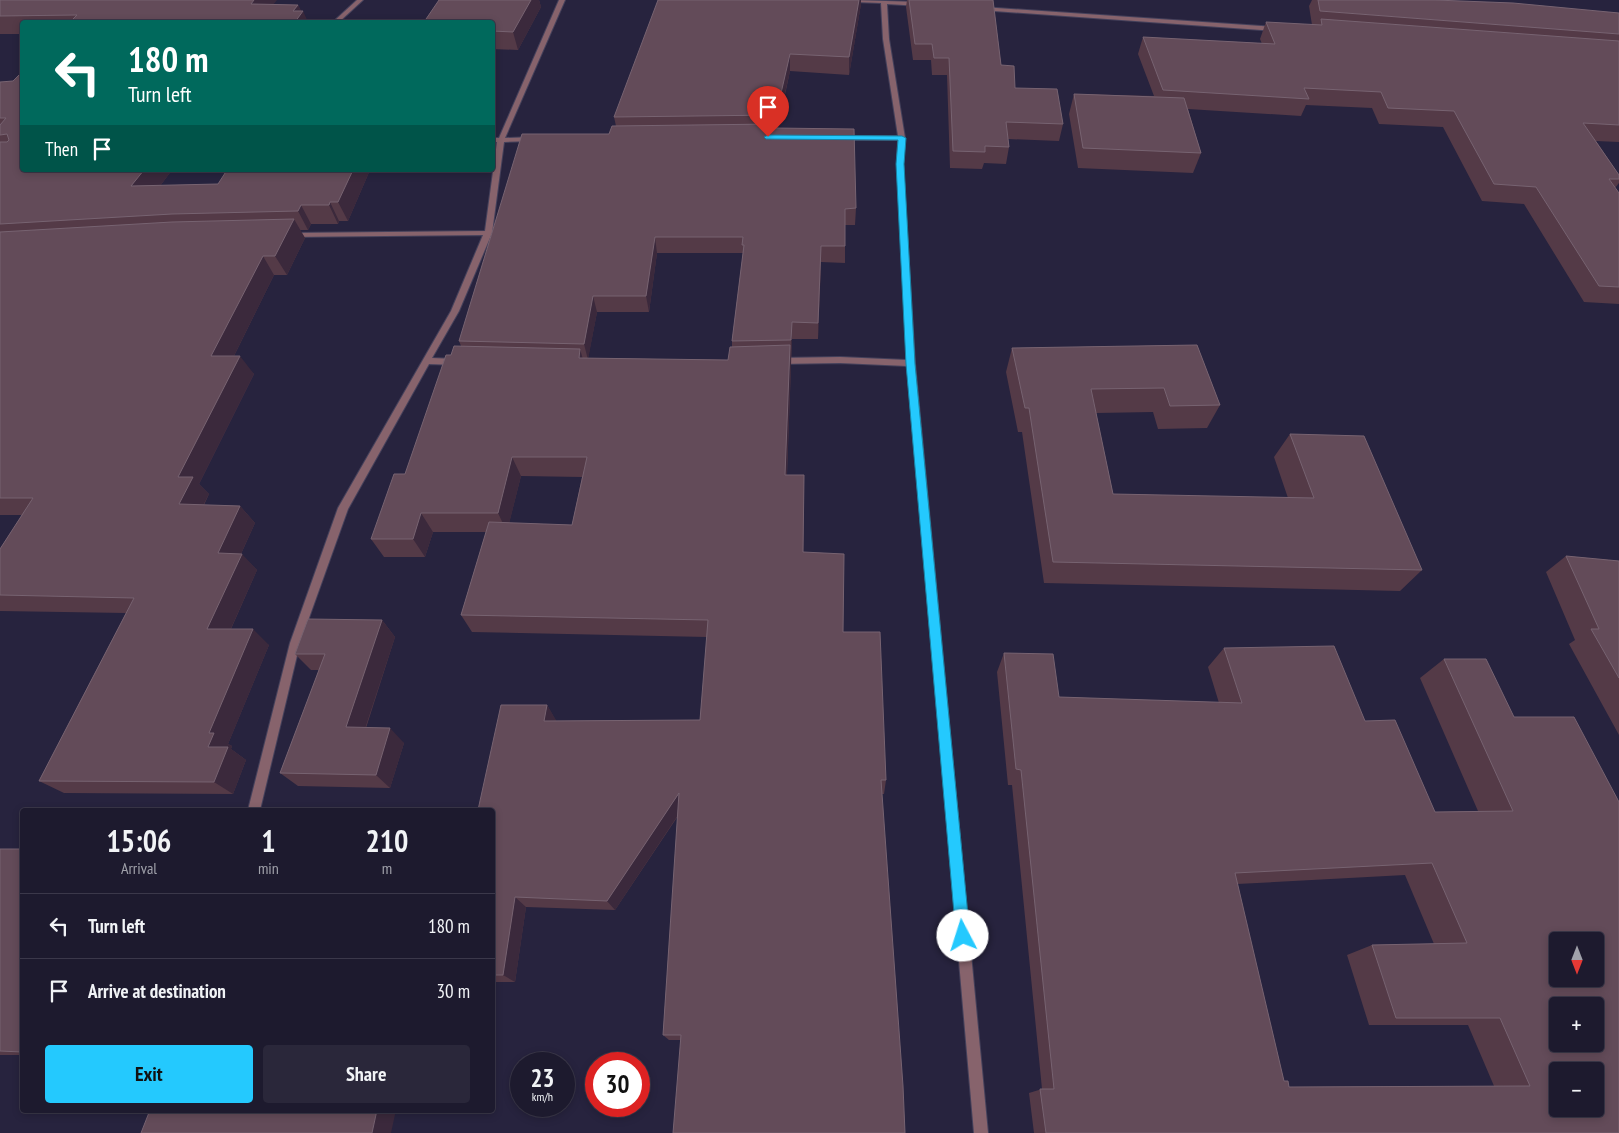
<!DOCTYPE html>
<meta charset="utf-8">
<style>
:root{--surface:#1d1a2e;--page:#2a273a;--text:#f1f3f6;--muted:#a0a1aa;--line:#3b384a;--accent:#24c9fe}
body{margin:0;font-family:"PT Sans Narrow",sans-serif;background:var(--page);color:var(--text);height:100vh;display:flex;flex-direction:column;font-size:19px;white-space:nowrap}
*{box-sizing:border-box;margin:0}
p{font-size:16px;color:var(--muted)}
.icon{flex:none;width:28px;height:28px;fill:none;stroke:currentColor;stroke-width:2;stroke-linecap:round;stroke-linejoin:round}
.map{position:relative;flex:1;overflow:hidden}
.details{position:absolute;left:20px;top:808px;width:475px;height:305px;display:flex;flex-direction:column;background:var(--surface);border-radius:5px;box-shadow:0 2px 8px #0003,0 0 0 1px var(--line)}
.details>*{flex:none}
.hud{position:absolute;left:20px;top:20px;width:475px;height:152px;border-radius:5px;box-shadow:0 2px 8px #0003,0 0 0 1px var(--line);background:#00695c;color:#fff;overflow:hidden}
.needle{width:32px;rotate:180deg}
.buttons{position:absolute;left:1549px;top:932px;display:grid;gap:10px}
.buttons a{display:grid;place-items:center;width:55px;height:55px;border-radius:5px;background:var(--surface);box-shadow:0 2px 8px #0003,0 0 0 1px var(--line);font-size:25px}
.speed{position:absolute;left:510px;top:1052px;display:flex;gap:10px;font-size:25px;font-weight:700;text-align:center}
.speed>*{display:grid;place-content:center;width:65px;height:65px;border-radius:50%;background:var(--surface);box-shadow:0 2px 8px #0003,0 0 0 1px var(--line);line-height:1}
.speed small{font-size:12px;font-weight:400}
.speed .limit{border:8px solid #d22;background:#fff;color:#111}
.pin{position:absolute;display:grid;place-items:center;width:42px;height:42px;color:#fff;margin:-51px -21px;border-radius:50% 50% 50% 0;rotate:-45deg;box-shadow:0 0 5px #0007}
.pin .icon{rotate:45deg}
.me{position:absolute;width:55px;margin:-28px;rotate:355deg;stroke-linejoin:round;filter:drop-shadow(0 0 4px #0008)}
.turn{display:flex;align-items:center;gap:18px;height:105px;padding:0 25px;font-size:22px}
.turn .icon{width:65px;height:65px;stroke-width:2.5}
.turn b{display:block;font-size:35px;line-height:42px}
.then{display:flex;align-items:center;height:48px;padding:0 25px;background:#0003;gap:10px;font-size:19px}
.eta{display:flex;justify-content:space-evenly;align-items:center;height:85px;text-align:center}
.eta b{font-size:30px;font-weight:600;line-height:35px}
.cta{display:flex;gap:10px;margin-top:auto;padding:10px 25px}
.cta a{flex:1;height:58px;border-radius:5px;background:var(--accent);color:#111;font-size:20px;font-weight:600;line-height:58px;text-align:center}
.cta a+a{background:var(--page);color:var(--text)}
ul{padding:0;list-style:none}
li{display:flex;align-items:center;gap:15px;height:65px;padding:0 25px;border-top:1px solid var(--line)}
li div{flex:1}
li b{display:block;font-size:19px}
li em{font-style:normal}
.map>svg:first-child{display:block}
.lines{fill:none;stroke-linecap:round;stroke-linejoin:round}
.minor-casing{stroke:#45415b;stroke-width:2}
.minor{fill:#87636c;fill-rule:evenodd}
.wall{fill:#543a47;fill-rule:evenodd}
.shaded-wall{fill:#3b293c}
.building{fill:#634b59;stroke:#776371;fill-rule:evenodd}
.route{fill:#24c9fe;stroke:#1783a5}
</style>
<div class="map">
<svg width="1619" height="1133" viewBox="0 0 1619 1133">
<rect width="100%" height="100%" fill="#27233e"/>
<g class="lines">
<defs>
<path id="minor" d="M357,0H363L339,22H333Z
M559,0H565L505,138L534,137L537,139L534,141L504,142L492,233L459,311L432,358L456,359L460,362L456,365L429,364L348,509L300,643L260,810H248L290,643L338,508L451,311L483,235L289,237L285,235L289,233L485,231L497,142H492V138H499Z
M851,0L920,2L923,4L920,6L887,4L889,39L905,138L903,164L915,363L988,1133H974L907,366L840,363L777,364L773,361L777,358L840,357L907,360L897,164L898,140H841L838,138L841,136H898L883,39L881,3L854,2Z
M982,7L1277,27L1280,29L1277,31L980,10L979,9Z"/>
</defs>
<!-- minor casing -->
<use href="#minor" class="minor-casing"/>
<!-- minor -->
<use href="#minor" class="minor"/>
</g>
<!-- wall -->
<path class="wall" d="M0,0L298,5L301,11L308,22H22V34H0Z
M439,0H539L541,7L518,50L492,49V22Z
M907,0H993L1001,65L1015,88L1063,124L1059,141L1008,139L1009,147L1006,164L984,163L982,169L950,168L947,75H932L931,60H913L906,7Z
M1312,0H1435L1619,13V142L1596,141L1619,175V183L1615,188L1619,193V304L1584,302L1524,204L1482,201L1443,127L1379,124L1372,108L1306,105L1301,116L1188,109L1201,153L1193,173L1078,168L1069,114L1074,94L1154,96L1138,54L1143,37L1262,44L1260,39L1266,22L1312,25L1309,6Z
M861,4L849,75L790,71L778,128L856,208L855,225H845V263L821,262L818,339H792L787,475H804L803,552L843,632L886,780L884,794H882L680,1040H669L663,1035L678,816L615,910L526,907L515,982H492V810L547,705L556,721L700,720L707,637L472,632L461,615L486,532H433L425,557H384L371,539L405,474L451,355L461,346L459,341L609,134L616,126L614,117ZM657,253H743L732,341V347L728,360L588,358L597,312H649ZM521,476L582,477L572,525L509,523Z
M0,82L172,170L160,186L218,184L370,170L348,221H339L338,224H311L308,230H300L305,238L287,275H274L234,356L254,374L199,484L209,494L204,505L240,506L255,523L241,554L257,570L231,629L269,645L228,744L232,746L231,749L246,760L233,794L64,793L39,781L126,613L0,611V549L22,515H0Z
M1197,345L1220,405L1207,428L1158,429L1153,412L1096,413L1113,494L1288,498L1274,457L1290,434L1422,570L1400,591L1044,583L1022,432H1018L1006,372L1012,348Z
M1566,556L1619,561V735L1569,644L1575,640L1546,572Z
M382,620L395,637L366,728L404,743L390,788L298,786L280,773L319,670H311L295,654Z
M1224,648L1365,721L1435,812L1478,811L1420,678L1444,659H1486L1619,1133H1034L1029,1093L1042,1089L1012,785H1008L997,672L1004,653L1059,697L1219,703L1208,667ZM1405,875L1434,944L1372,945L1347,955L1369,1025H1468L1494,1086L1289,1087L1284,1081L1237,884Z
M0,849H22V1055H0Z"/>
<!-- shaded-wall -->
<path class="shaded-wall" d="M254,0H277L260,22L251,4Z
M531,0H539L541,7L518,50L513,32Z
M859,0H861V4L849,75V57Z
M298,5L302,13L303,11L308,22H295L293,11Z
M790,54V71L776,133V115Z
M144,170H172L145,206L131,186Z
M353,170H370L348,221L338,202Z
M330,202L339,221L338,224L329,205Z
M301,205L311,224L308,230L298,211Z
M294,219L305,238L287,275L275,256Z
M655,237L657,253L649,312L646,296Z
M821,246V262L818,339V323Z
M263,256L274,275L225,374L211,356Z
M593,296L597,312L588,360L584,344Z
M792,322V339L791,356V340Z
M790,345L791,366L786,494L785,475Z
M580,349L586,370L579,358Z
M240,356L254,374L199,484L209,494L195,521L179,504L178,477Z
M512,457L521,476L507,532L498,513Z
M804,475V494L803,571V552Z
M240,506L255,523L234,569L218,553Z
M421,513L433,532L425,557L413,539Z
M242,554L257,570L224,644L207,629Z
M382,620L395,637L361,741L346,727Z
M253,629L269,645L228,744L232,746L231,749L246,760L233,794L214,782L208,747L209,733Z
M547,705L556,720L553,736L544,721Z
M390,728L404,743L390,788L376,775Z
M679,793L684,806L615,910L607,901Z
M515,897L526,907L515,982L503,975Z
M377,1110H396L391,1133H372Z"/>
<!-- building -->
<path class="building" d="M0,0H254L251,4L298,5L293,11H303L295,22H70L77,15L0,16Z
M439,0H531L513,32L492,31V22H424Z
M658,0H859L849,57L790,54L776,115L614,117Z
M909,0H993L1001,65L1014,66L1015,88L1057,89L1063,124L1006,122L1009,147L985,146V152L953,151L949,58H934L932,44H915Z
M1318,0H1435L1513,3L1619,13V34L1320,11Z
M1321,19L1619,41V125L1583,123L1619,175V179H1609L1619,193V287L1599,286L1536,187L1494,184L1454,111L1388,108L1381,92L1304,88L1309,99L1163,90L1143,37L1275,44L1266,22L1322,25Z
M22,72V170H144L131,186L218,184L227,170H353L338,202H330L329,205H301L298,211L172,214L0,224V142H7L9,140L7,134L0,135V125L6,118H0V82L13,81Z
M1074,94L1184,98L1201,153L1083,148Z
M774,124L773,128L854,129L856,208L845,209V246H821L818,323L792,322L791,340L732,341L744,245H742L743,237H655L646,296H593L584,344L459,341L522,134H609L612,126Z
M294,219L275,256H263L211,356H240L178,477H193L179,504L240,506L218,553L242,554L207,629H253L209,733H214L208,747H228L214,782L39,781L134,598L0,595V549L33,498H0V232L172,222Z
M790,345L785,475H804L803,552L844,554L843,632H880L886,780H881L903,1086L905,1133H673L681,1035H663L679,793L607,901L515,897L503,975H492V810H478L501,705H547L544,721L700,720L708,620L461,615L489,522L572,525L587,457H512L498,513H421L413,539H371L394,474H405L446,355H451L454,346L580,349L579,358L728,360L730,347Z
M1197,345L1220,405L1170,406L1164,388L1091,389L1113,494L1314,498L1290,434L1364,436L1422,570L1053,562L1029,408H1025L1012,348Z
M1566,556L1619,561V678L1591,629H1599Z
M308,619L382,620L346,727L390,728L376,775L280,773L325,654H295Z
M1334,646L1365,721L1395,720L1435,812L1513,811L1444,659H1486L1514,717H1574L1619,802V1133H1046L1040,1089H1054L1021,770L1016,769L1004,653L1053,654L1059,697L1242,703L1224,648ZM1432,863L1467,943L1372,945L1396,1018H1500L1530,1086L1289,1087L1288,1081H1284L1235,873ZM1558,941H1595V979H1558ZM1558,1006H1595V1044H1558ZM1558,1071H1595V1109H1558Z
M0,849H22V1052L0,1051Z
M150,1110H377L372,1133H141Z"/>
<!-- route -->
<path class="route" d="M768,135L902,136L906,138L904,164L915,364L970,936L968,941L963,943L958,941L956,936L906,364L896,164L898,140L766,139L764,137Z"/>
</svg>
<div class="buttons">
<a><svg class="needle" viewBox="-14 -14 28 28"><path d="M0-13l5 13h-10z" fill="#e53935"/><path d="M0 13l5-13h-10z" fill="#a0a1aa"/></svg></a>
<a>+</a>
<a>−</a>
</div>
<div class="speed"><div>23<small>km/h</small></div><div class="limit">30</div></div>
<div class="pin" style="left:768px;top:137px;background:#d93025"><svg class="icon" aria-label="arrive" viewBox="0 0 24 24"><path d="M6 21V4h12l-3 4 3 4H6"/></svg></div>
<svg class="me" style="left:963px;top:936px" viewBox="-20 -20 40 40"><circle r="19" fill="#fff"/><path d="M0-13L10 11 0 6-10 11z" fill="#24c9fe"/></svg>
<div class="hud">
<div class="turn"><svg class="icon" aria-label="left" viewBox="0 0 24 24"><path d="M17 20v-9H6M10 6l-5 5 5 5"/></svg><div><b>180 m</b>Turn left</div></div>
<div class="then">Then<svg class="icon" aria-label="arrive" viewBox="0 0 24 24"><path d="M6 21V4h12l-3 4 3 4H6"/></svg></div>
</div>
<section class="details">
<div class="eta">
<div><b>15:06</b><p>Arrival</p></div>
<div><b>1</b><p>min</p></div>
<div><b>210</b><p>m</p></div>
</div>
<ul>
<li><svg class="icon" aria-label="left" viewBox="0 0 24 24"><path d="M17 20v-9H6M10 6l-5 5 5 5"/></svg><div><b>Turn left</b></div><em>180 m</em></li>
<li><svg class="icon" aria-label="arrive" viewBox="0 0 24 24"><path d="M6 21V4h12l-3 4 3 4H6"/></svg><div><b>Arrive at destination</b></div><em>30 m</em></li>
</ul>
<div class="cta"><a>Exit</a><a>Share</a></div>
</section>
</div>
